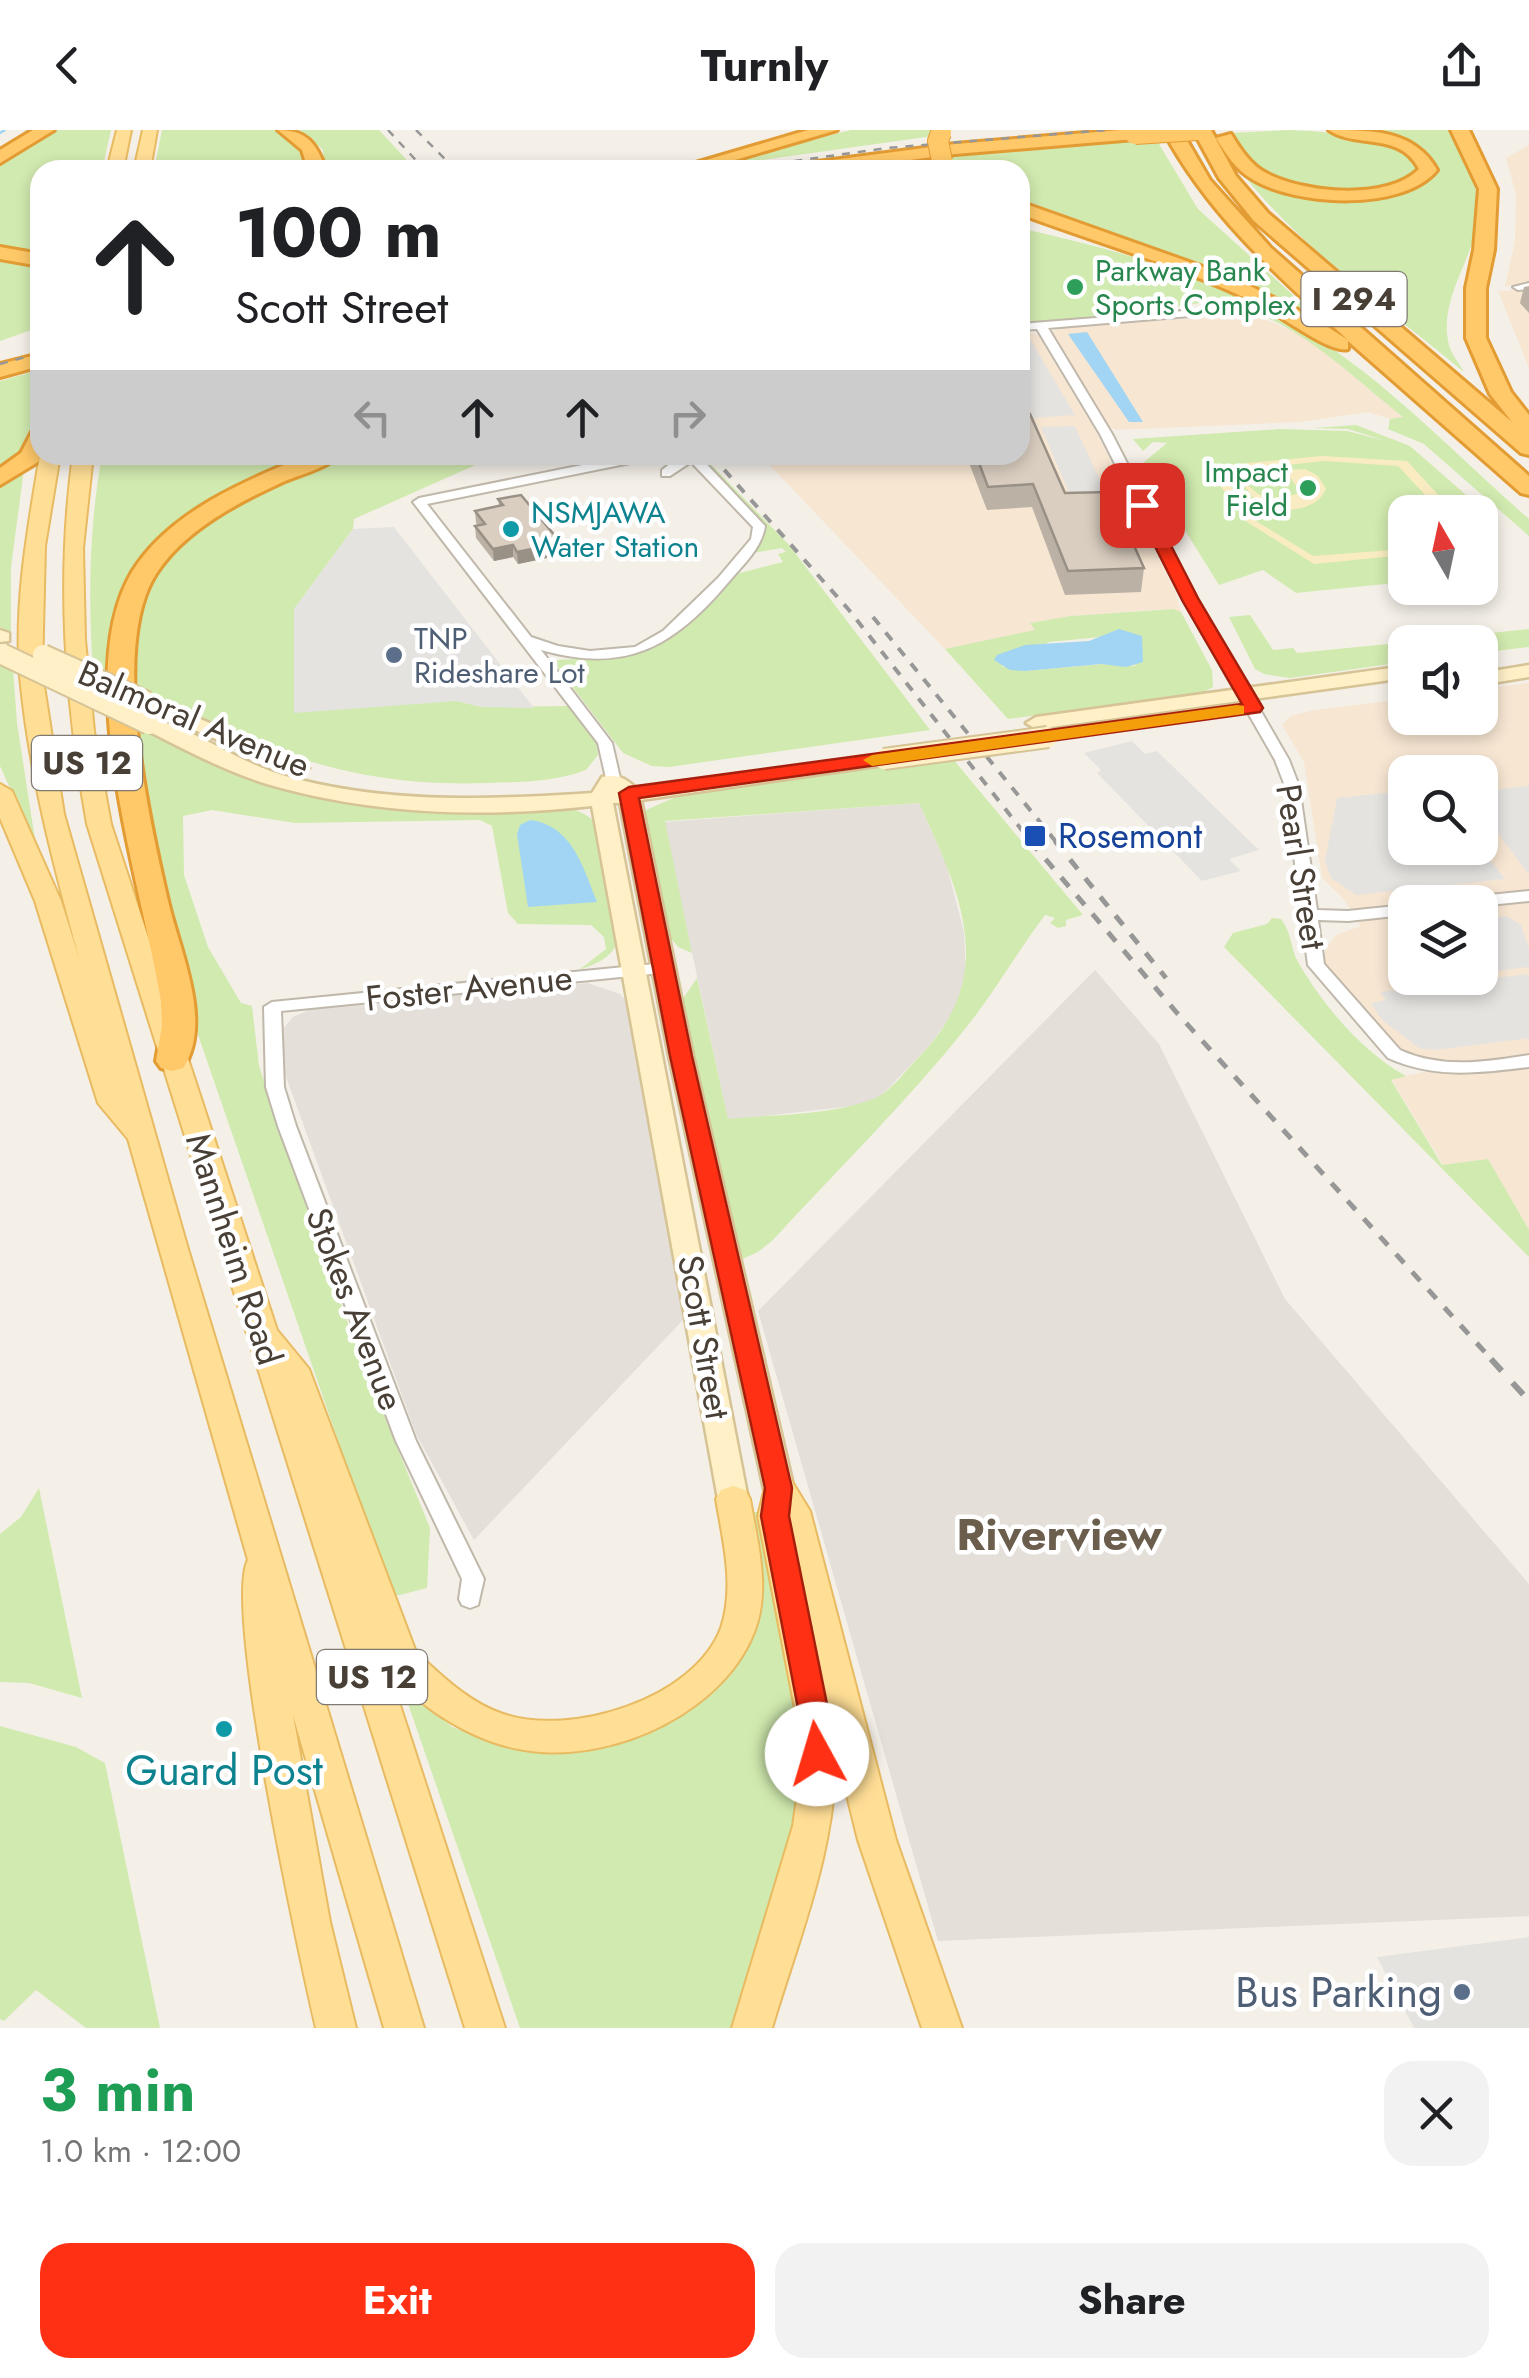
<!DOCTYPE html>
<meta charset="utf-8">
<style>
:root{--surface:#fff;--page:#f2f2f2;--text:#202124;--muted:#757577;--accent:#ff3014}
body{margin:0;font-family:Jost,sans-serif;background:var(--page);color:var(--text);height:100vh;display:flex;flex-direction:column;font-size:38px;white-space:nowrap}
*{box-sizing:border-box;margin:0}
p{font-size:32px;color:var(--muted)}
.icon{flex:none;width:55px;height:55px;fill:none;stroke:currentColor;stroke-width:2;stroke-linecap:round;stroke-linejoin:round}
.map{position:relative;height:1898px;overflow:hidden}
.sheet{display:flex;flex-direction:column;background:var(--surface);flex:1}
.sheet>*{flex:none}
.top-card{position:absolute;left:30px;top:30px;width:1000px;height:305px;border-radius:30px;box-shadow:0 5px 15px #0003;background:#fff;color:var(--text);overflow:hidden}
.needle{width:65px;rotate:351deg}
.tools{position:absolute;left:1388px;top:365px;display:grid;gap:20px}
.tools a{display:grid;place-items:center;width:110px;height:110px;border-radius:20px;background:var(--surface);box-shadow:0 5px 15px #0003;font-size:50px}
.pin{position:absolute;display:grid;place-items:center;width:85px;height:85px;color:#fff;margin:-42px;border-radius:20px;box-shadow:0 5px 15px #0006}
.me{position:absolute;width:110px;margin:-55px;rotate:354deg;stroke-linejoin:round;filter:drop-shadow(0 0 8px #0008)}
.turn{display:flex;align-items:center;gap:35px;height:210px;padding:0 40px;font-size:45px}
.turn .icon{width:130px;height:130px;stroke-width:2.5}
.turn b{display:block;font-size:70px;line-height:85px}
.lanes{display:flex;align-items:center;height:95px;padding:0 40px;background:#0003;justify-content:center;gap:50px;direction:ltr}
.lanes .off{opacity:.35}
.round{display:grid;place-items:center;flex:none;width:105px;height:105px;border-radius:30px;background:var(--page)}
.headline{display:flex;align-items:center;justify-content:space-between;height:170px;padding:0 40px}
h1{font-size:60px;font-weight:700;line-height:75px;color:#1e9e55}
.primary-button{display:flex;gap:20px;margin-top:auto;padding:20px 40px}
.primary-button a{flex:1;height:115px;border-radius:30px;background:var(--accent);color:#fff;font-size:40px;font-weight:700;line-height:115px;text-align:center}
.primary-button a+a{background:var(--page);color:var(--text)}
header{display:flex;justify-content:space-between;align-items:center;height:130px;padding:0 40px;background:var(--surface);font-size:45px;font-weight:700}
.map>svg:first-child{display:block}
.commercial{fill:#f7e6d2;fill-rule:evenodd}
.industrial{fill:#e4dfd9}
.green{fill:#d1eaaf;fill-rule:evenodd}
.sand{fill:#faecc2;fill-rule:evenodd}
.parking{fill:#e5e3e0}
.water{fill:#a2d5f3}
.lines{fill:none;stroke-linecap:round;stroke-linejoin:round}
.stream{stroke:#a2d5f3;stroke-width:2.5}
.street-casing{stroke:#c0b8aa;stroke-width:4}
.secondary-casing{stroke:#d6c396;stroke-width:5}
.primary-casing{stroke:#e8bb62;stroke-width:4}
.highway-casing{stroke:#e39c33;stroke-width:6}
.street{fill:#fff;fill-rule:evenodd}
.secondary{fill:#fff0c7;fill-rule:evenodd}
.primary{fill:#ffde96;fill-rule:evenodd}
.highway{fill:#ffc868;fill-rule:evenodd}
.rail-far3{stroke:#979797;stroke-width:2.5;stroke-dasharray:8 8;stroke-linecap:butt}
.rail-far2{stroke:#979797;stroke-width:4;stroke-dasharray:10 10;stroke-linecap:butt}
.rail-far1{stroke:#979797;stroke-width:5;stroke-dasharray:12 12;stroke-linecap:butt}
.rail{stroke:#979797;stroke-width:6;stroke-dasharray:16 16;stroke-linecap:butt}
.secondary-bridge-casing{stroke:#d6c396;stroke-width:24;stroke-linecap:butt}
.highway-bridge-casing{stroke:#e39c33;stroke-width:22;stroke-linecap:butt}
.secondary-bridge{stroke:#fff0c7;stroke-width:20}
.highway-bridge{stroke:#ffc868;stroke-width:20}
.wall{fill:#bbb1a5}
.shaded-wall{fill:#999086}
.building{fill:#dacec0;stroke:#999086;stroke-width:2.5}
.route{fill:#ff3014;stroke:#a61f0d;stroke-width:2.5}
.slow{fill:#f59e0b}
.leisure-dot{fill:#2e9e5b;stroke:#fff;stroke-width:4}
.culture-dot{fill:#0f9aa8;stroke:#fff;stroke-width:4}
.service-dot{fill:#5c6f8a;stroke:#fff;stroke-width:4}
.transit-dot{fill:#1a4fb4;stroke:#fff;stroke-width:4}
.labels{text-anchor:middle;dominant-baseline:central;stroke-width:9;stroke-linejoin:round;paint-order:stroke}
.far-leisure-label{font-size:30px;fill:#27864d;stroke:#fff;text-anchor:start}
.far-culture-label{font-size:30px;fill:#0d838f;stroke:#fff;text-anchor:start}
.far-service-label{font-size:30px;fill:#4e5e75;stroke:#fff;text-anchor:start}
.shield{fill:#fff;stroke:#7f7972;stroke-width:2.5}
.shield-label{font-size:32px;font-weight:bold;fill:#484036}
.street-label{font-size:35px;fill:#484036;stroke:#fff}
.transit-label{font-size:35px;fill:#164399;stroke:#fff;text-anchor:start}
.near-culture-label{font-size:42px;fill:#0d838f;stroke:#fff}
.near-service-label{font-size:42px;fill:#4e5e75;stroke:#fff;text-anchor:end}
.near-neighbourhood-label{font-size:45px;font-weight:bold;fill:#6b5e4d;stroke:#fff}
</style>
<header><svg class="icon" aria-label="back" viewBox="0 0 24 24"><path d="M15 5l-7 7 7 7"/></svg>Turnly<svg class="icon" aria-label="share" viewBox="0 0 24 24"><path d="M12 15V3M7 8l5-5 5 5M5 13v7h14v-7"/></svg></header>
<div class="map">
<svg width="1529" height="1898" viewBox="0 0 1529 1898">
<rect width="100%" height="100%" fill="#f4f0e8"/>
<!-- commercial -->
<path class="commercial" d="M1529,15V154L1505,156L1515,111L1516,65L1506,28Z
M1529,159V238L1498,161Z
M1236,180H1244L1306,207L1404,288L1390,289L1368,282L1300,292L1116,300L1109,296L1052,202L1065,196L1222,187Z
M1020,200L1038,205L1095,300L1176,463L1181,482L1165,479L1071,486L1031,493L1037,500L945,519L760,325H1020Z
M1529,553V1100L1488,1029L1443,1035L1391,949L1475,931L1439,932L1407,924L1380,903L1325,839V820L1336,805L1361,796L1343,768L1322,748L1304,632L1282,595L1291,586L1314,580L1405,569V588H1480V559ZM1405,642H1480V718H1405ZM1405,772H1480V848H1405Z"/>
<!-- industrial -->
<path class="industrial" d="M919,673L946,733L964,802L966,843L957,877L930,915L879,968L853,976L728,990L664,692Z
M1095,840L1159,914L1285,1169L1529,1454V1786L938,1811L758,1181Z
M588,853L620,864L628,873L684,1189L474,1410L416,1304L282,936V900L293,887L314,878Z"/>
<!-- green -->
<path class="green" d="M53,0H111L102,40H40V126L0,120V33Z
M162,0H279L304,20L309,40H154Z
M299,0H379L416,40H324L323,20Z
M851,0H936L933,6L699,39Z
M1289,0C1331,2 1378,5 1414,27L1418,41C1392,75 1292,61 1260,40C1247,32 1238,15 1231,3Z
M1355,0H1450C1462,23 1475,46 1478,72C1483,121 1436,164 1449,215C1451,224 1460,234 1464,242C1389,180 1306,122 1245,47C1303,46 1393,98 1438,40C1422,11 1385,6 1355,0Z
M1156,9L1198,79L1326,195L1245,154L1020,73V40H958L948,30L950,24Z
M1020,98C1120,121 1219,147 1307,202C1388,252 1457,326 1529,389V406L1424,314L1388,299L1390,289L1403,287C1347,243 1280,173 1206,173C1189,173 1169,178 1152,180L1154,183L1020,194Z
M0,128L40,138V197L0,211Z
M40,240C40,279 37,318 0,340V251Z
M1356,295L1410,316L1497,392L1480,410V382H1405V452L1296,463L1263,440L1219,455L1143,333L1167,313L1153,312L1143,321L1133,309L1280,299L1347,301L1386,311L1348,299L1313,298Z
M102,325H313L162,409L131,445L119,495L110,497L115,551L93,541C88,468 89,397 102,325Z
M342,325H498L354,389L353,399L294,479L457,571L482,577L568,576L596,613L598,625L586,640C555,652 520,652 487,653C344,658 261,617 134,560C136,530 135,497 144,467C161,404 286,349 342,325Z
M698,325H702L789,415L930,600L669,637L652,636L623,623L555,534L557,530L609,527L656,517L674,506L732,445L783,432L778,424L786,422L782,418L753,423L765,403L762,396Z
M24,339L11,437V502L0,497V351Z
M1173,479L1181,482L1212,540L1213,557L1202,563L1008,589L945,519L1035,500L1030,493L1071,486ZM1101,507L1136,536L1101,534L1025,541L1001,536L1049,512Z
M1250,485L1273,520L1293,518L1297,523L1428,510L1430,512H1405V532L1290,548L1264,544L1255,539L1229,487Z
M1529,499V517L1480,523V512H1458L1453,507Z
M0,531L13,538L17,593L36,716L0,636Z
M135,596C236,643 326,682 441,680C479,679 570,661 595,693L617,812C611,829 595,834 579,840L606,819L604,807L591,795L518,794L508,783L492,696L480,690L295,693L212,680L183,686L184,745L208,817L241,873L252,876L259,936L302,1065L357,1219L430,1398L427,1458L392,1467L185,867L162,766Z
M952,628L1083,785L1066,790V796L1058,798L1050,793L1055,788L1045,785C1017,822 994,863 965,899C906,973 837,1040 773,1110L758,1122L738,1131L682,870L697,848L728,989C774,984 829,986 873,969C890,963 905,941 918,928C1000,845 961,765 919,673L665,691L692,823L678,817L668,805L644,689L646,680L678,666Z
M1272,788L1281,789C1292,803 1290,817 1298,832C1323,875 1362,922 1406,946L1391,950L1442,1035L1488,1029L1529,1100V1127L1224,817L1233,803L1267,794Z
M39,1358L82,1568L29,1553L0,1552V1404L21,1387Z
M750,1382H760L805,1600L806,1660L740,1898H520L404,1562L410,1561L452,1597L503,1615L567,1618L732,1533Z
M0,1596L76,1617L105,1633L160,1898H86L36,1860L4,1891L0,1889Z"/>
<!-- sand -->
<path class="sand" d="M1322,326L1407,331L1454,382H1441L1398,336L1324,331L1225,342L1223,346L1256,391L1313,426L1405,419V425L1314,434L1247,392L1213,346L1215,339L1228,335Z
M1305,339L1318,346L1326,359C1315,383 1284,381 1262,379L1240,350L1230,346L1238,342ZM1280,343L1289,346L1301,363C1275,369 1261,373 1244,350Z"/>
<!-- parking -->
<path class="parking" d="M1020,204H1027L1075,285L1020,289Z
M1075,296L1108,368L1072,369L1041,297Z
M394,397L534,578L482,577L457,571L294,583V479L353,399Z
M1132,611L1145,624L1157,621L1259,720L1229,729L1241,741L1202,751L1097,643L1101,640L1084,623Z
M1529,656V744H1528L1480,678V669L1491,668L1486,661Z
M1405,661V718L1480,717L1505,749L1356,765L1331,748L1325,731L1337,668Z
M1507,786L1521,795L1529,819V837L1480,843V789Z
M1529,844V908L1435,920L1419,918L1382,890L1371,873L1386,870L1380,862Z
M1529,1807V1898H1414L1377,1827Z"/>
<!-- water -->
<path class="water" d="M1087,202L1143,292H1129L1068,204Z
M1119,499L1142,506L1143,532L1126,537L1101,534L1025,541L1010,540L994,530L997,525L1025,515L1089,511Z
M530,690C572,695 583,737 597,772L528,777L517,704L520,695Z"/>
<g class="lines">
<!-- stream -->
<path class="stream" d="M0,3L5,0"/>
<defs>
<path id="street" d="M1529,153V159L1518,160L1513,157Z
M1222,178L1226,179V183L1048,198L1112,304L1200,475L1289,630L1299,656L1317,780L1348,781L1405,775V785L1348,791L1318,790L1324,834L1400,920C1442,939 1485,932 1529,925V937C1479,943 1435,949 1388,928L1308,835L1285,656L1275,630L1186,475L1100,304L1037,199L1020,200V194Z
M632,325H656L650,329L427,374L531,507L558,516L590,521L635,517L663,501L718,448L751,409L753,397L691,332L670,346H662V340L681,325L699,326L765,396C762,417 746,432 732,448C676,515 629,545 541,520L612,613L620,648L613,652L606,648L598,613L413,372L419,368Z
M1529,761V771L1480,776V772H1462L1470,767Z
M665,833L673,838L671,842L281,881L284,957L296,996L416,1311L484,1449L478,1475L470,1478L462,1475L459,1469L462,1449L396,1311L278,996L266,957L264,877L272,872Z"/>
<path id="secondary" d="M0,500L9,503V511L0,512Z
M1529,535V547L1480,555V543Z
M1405,536V548L1036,599L1026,593L1036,587Z
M147,566L305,634L309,638L298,644L291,642L140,576V568Z
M149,588C195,599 236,631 282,645C379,673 478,670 578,664L592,663L602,647C618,644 625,648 636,658L891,625L895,629L884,635L641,670L693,926L794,1359L790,1367L779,1371L768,1367L764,1359L669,926L620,673H613L748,1369L744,1377L733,1381L722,1377L718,1369L592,676C483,688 373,685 267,654C224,641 182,618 142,598L139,594L142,590Z"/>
<path id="primary" d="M117,0H131L123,40H107Z
M143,0H157L150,40H134Z
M40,325H60L45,416L42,543L64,684L188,1119L424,1898H384L293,1585L330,1792L356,1898H316C300,1829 223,1476 248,1430L128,1009L98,973L35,771L0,688V654L12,661L61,771L80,831C54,737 29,644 20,546C14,473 28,397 40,325Z
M73,325H93L83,418L85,510L94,601L111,694L277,1200L309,1239L416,1522C442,1546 468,1572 503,1584C570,1607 694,1570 721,1498C735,1456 723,1411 716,1369L721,1360L733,1356L745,1360L750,1369C757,1410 770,1456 756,1497C727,1581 615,1632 531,1621C496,1617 462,1601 433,1581C416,1568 395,1552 386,1532L505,1898H465L87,694C65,570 56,450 73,325Z
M779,1346L791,1350L810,1381L896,1710L962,1898H922L858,1710L835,1617C839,1713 799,1807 772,1898H732L793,1696L799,1655L798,1594L758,1386L767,1350Z"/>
<path id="highway" d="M33,0H54L0,33V20Z
M278,0C307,0 317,14 326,40H308L302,20Z
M808,0H837L701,40H672Z
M1121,0H1140L1144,4L1135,9L955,24L835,40H785L794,35L955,14Z
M1163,0H1181L1210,50L1271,118L1529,346V365L1521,363L1348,211V219C1330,224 1280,185 1260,175C1184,137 1100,114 1020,84V72L1234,148L1312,187L1348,210C1278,146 1208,85 1163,0Z
M1193,0H1211L1236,46L1268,83L1512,292L1490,264L1466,208V158L1474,120L1479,59L1451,0H1469L1497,59L1494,120L1486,158V208L1511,262L1529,285V325L1521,323L1254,91L1219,48Z
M1329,0C1371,0 1415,0 1437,40C1403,82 1295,76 1252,49C1236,40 1226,24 1216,8L1231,4C1241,20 1251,36 1268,44C1306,63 1387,71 1419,39C1400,1 1356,19 1329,0Z
M0,117L40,124V136L0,129Z
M40,224V236L0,247V234Z
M40,300L42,325L38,332L0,355V338L21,323L32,302Z
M308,325H339C327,338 302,344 285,351C239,372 184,400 156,444C109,517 150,694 169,775C180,821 213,893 183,938L172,941L161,938L156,931L162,896L161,871C143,758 70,546 132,442C169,382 246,350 308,325Z"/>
</defs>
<!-- street casing -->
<use href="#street" class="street-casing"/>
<!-- secondary casing -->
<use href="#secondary" class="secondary-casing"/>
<!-- primary casing -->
<use href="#primary" class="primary-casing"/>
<!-- highway casing -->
<use href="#highway" class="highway-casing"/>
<!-- street -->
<use href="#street" class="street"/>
<!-- secondary -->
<use href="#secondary" class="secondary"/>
<!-- primary -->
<use href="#primary" class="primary"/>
<!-- highway -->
<use href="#highway" class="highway"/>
<!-- rail-far3 -->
<path class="rail-far3" d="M388,0L425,40
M416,0L456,40
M731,40L887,18L1107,0
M0,234L40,223"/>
<!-- rail-far2 -->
<path class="rail-far2" d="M711,325L849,480L1032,713
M873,487L1057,713"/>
<!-- rail-far1 -->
<path class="rail-far1" d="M1030,711L1177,883L1493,1231
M1055,711L1166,848"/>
<!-- rail -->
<path class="rail" d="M1491,1229L1529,1271"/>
<defs>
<path id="secondary-bridge" d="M2,524L149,594
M43,525L147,572
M884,629L1048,607"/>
<path id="highway-bridge" d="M941,3L938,11L942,31
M1135,4L1198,0"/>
</defs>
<!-- secondary-bridge casing -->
<use href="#secondary-bridge" class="secondary-bridge-casing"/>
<!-- highway-bridge casing -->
<use href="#highway-bridge" class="highway-bridge-casing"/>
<!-- secondary-bridge -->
<use href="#secondary-bridge" class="secondary-bridge"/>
<!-- highway-bridge -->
<use href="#highway-bridge" class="highway-bridge"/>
</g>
<!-- wall -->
<path class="wall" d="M1529,156V183L1520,173L1524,157Z
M966,325H1020L1065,363L1144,438L1141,462L1065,465L1032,377L987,380Z
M498,369L561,425L518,434L513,427L494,431L476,408L475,396H478L476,393L475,381L499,376Z"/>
<!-- shaded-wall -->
<path class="shaded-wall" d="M1023,161L1022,177H1020V162Z
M561,413V425L518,434L517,422Z
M513,415V427L494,431L493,419Z"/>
<!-- building -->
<path class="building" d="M1020,284H1030L1065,363L1110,362L1144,438L1068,441L1033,354L988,357L976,325H1020Z
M521,365L561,413L517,422L513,415L493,419L475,396L485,394L475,381L503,375L498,369Z"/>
<!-- route -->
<path class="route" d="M1142,370L1150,375L1199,470L1263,578L1260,582L639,668L692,926L792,1358L789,1386L831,1594L832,1624L828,1634L817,1638L807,1634L802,1624L801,1594L761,1386L765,1358L670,926L619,663L629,657L1242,574L1182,470L1134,375Z"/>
<!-- slow -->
<path class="slow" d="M1237,575L1244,576V584L872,636L863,630L872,625Z"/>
<!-- markers -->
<g class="leisure-dot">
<circle cx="1075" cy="157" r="10"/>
<circle cx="1308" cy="358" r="10"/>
</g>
<g class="culture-dot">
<circle cx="511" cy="399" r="10"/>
<circle cx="224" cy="1599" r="10"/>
</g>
<g class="service-dot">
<circle cx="394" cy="525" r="10"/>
<circle cx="1462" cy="1862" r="10"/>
</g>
<rect class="transit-dot" x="1023" y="694" width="24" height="24" rx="5"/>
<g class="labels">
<!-- far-leisure labels -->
<g class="far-leisure-label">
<text x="1095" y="140">Parkway Bank<tspan x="1095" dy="34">Sports Complex</tspan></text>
<text x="1288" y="341" text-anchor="end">Impact<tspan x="1288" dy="34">Field</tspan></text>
</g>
<!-- far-culture labels -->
<g class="far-culture-label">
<text x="531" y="382">NSMJAWA<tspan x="531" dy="34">Water Station</tspan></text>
</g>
<!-- far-service labels -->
<g class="far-service-label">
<text x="414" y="508">TNP<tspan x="414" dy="34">Rideshare Lot</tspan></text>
</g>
<!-- shield labels -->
<g class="shield">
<rect x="1301.5" y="142" width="105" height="54" rx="8"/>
<rect x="32" y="606" width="110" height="54" rx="8"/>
<rect x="317" y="1520" width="110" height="54" rx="8"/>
</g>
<g class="shield-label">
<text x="1354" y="169">I 294</text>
<text x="87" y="633">US 12</text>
<text x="372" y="1547">US 12</text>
</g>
<!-- street labels -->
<g class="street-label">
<text transform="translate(194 589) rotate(23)">Balmoral Avenue</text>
<text transform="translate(1301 737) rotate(81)">Pearl Street</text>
<text transform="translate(469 858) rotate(-6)">Foster Avenue</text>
<text transform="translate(234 1119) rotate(72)">Mannheim Road</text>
<text transform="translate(355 1179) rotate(69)">Stokes Avenue</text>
<text transform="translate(704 1207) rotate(80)">Scott Street</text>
</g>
<!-- transit labels -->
<g class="transit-label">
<text x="1058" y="706">Rosemont</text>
</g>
<!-- near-culture labels -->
<g class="near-culture-label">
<text x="224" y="1640">Guard Post</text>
</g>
<!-- near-service labels -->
<g class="near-service-label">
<text x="1442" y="1862">Bus Parking</text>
</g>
<!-- near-neighbourhood labels -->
<g class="near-neighbourhood-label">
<text x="1059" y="1404">Riverview</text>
</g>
</g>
</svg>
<div class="tools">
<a><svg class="needle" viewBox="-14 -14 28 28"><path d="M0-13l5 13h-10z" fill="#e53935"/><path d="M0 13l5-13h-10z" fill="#757577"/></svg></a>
<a><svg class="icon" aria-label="sound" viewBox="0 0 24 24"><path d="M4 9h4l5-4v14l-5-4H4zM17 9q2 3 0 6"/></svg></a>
<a><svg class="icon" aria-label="search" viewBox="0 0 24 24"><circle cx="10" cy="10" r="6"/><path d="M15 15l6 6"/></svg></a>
<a><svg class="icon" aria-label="layers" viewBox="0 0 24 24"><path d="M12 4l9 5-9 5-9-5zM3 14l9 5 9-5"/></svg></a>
</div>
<div class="pin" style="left:1142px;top:375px;background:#d93025"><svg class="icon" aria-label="arrive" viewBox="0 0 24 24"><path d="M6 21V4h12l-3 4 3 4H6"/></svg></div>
<svg class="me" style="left:817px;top:1624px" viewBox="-20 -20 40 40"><circle r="19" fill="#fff"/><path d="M0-13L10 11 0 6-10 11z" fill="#ff3014"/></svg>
<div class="top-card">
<div class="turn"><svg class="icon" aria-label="ahead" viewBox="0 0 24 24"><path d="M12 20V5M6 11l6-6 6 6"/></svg><div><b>100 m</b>Scott Street</div></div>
<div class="lanes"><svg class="icon off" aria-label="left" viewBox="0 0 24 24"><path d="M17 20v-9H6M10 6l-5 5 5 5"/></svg><svg class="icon" aria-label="ahead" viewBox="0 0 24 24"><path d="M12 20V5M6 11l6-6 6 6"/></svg><svg class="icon" aria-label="ahead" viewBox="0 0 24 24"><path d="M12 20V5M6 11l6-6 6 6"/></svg><svg class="icon off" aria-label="right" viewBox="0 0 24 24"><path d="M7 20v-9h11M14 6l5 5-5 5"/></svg></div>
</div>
</div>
<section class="sheet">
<div class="headline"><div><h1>3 min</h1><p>1.0 km · 12:00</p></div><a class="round"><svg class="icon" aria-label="close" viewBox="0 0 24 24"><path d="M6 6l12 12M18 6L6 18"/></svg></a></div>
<div class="primary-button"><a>Exit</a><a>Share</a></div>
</section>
